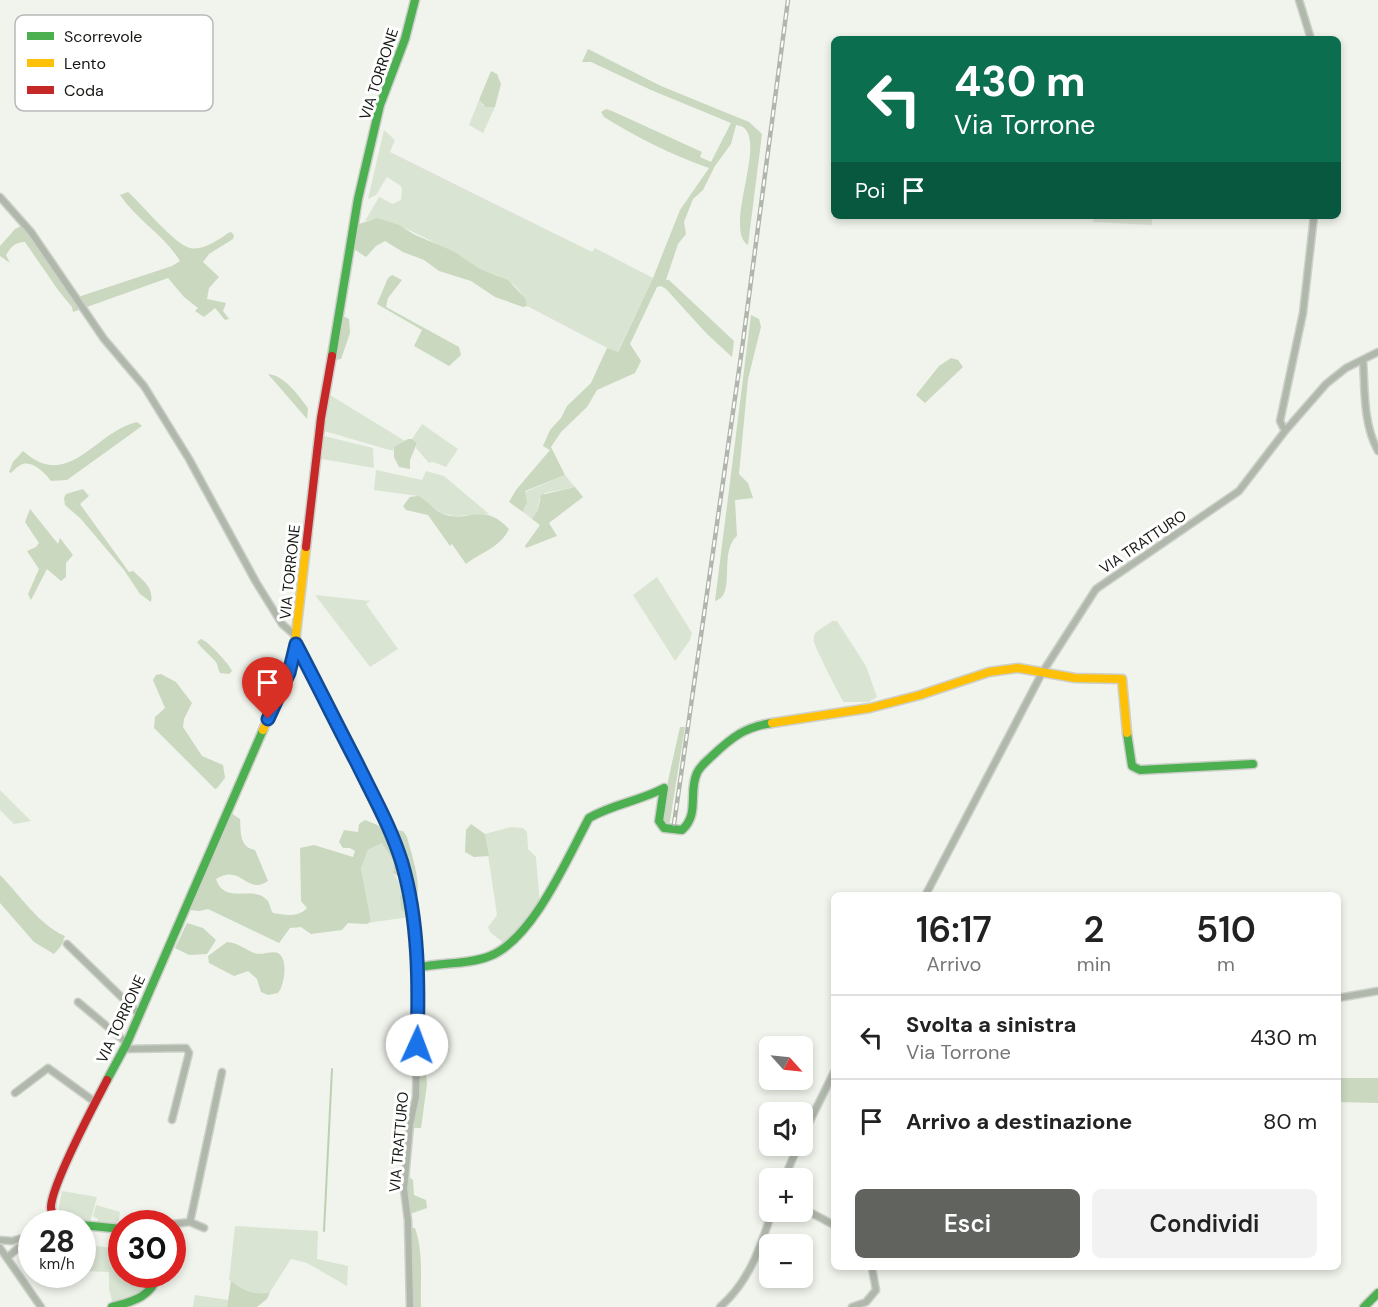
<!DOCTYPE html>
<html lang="it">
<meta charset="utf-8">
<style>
:root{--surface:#fff;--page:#f2f2f2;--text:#222;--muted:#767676;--line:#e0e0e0;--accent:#61645e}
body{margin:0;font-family:"DM Sans",sans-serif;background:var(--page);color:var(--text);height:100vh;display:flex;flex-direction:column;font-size:22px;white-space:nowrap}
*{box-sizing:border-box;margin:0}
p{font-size:20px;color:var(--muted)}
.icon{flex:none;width:33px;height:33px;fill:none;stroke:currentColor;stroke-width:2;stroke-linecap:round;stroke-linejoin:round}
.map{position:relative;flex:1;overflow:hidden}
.details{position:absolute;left:831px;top:892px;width:510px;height:378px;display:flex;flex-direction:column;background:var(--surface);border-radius:9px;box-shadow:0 3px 9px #0003}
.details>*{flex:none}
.top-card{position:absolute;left:831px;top:36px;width:510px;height:183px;border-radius:9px;box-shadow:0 3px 9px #0003;background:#0b6e4f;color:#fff;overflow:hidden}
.needle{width:39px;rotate:117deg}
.tools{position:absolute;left:759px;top:1036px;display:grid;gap:12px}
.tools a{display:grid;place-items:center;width:54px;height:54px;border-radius:9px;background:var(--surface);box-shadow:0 3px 9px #0003;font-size:30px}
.speed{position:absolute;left:18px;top:1210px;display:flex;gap:12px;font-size:30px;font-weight:700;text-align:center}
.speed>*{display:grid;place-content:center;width:78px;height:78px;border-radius:50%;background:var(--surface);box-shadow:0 3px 9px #0003;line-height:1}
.speed small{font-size:15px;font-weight:400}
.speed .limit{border:9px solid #d22;background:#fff;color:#111}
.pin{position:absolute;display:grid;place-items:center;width:51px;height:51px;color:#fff;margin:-62px -26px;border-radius:50% 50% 50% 0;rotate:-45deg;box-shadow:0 0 6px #0007}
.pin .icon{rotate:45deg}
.me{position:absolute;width:66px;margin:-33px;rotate:2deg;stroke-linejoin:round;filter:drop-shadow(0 0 4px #0008)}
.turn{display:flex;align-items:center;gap:21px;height:126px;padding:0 24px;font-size:27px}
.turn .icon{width:78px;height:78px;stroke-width:2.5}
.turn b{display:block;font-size:42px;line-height:51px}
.then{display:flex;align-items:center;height:57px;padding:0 24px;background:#0003;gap:12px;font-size:22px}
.eta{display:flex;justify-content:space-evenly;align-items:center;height:102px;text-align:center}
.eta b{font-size:36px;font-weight:600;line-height:42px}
.action{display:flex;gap:12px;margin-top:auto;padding:12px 24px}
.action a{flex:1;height:69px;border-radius:9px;background:var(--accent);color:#fff;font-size:24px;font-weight:600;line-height:69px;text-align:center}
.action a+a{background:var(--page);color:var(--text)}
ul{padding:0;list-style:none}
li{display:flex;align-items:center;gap:18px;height:84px;padding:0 24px;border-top:2px solid var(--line)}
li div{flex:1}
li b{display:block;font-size:22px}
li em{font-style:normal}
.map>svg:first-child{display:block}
.green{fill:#dae4d3}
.forest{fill:#cad8bf}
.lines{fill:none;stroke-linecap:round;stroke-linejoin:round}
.stream{stroke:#bed0b3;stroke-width:2}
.street-casing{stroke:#cdd0ca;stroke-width:9}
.fast-casing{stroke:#cdd0ca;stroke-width:11}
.slow-casing{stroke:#cdd0ca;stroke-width:11}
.jam-casing{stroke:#cdd0ca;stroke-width:11}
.street{stroke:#b0b7ab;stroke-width:6}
.fast{stroke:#4caf50;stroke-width:8}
.slow{stroke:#ffc107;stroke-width:8}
.jam{stroke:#c62828;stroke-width:8}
.rail-casing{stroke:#b1b6ad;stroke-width:4.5}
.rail{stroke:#fff;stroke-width:2;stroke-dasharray:7;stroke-linecap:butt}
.route-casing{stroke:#114b97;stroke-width:15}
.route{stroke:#1a73e8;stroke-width:10}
.labels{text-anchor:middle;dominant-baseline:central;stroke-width:6;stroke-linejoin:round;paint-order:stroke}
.street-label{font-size:15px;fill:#141712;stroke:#fff}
.key{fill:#fff;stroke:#b8b9b8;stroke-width:1.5}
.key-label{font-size:16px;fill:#141712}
</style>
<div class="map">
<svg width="1378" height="1307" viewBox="0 0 1378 1307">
<rect width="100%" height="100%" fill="#f0f4ec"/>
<!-- green -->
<path class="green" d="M479,100L483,105L495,107L483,133L469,125Z
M384,130L395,140L390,152L592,252L595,248L653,278L617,353L527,306C525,296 517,286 508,281C500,275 488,273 478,268C455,255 389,212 365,221L379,197L393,204L401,200L402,190L401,186L387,177L376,195L368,199Z
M1094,216H1152V225L1093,222Z
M330,395L405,441L394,447L393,451L324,431Z
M422,424L458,449L446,467L433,462L429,463L416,448L417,443L412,439Z
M324,436L373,448L374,468L322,459Z
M376,470L422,480L426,471L444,476L489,514L455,516L441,513L418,496L374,490Z
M565,475L575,487L545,493L539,500L538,510L532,519L523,512L526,506L525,492Z
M657,577L692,633L690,640L675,661L633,595Z
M315,595L370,601L366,604L398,649L370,667Z
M832,621H837L866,666L877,697L869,702H844C841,699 815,647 814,642C813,640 814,636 815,633Z
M0,790L31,821L14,824L0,810Z
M511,827L523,828L527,832L528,849L536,857L540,905L505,944L490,932L488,927L497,915L485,834Z
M382,843L391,854L394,861L393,873L405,891L400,895L409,912V917L368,923L371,921L361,868L368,850Z
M62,1191L97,1197L90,1222L74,1221L60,1216L58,1211Z
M96,1205L120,1212L118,1225L97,1224L98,1219L93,1216Z
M235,1226L318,1231L317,1259L348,1266L347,1286L307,1263L291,1259L270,1292C257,1296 240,1289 229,1280Z
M95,1246L112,1248L111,1256L121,1257L122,1275H155L148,1292L113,1304L109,1289V1272L83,1271V1257L93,1258Z
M195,1295L228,1300L227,1307H193Z"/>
<!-- forest -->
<path class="forest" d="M588,49L661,86L749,122L762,134L748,245C721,228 774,128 736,125L731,144L715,166L703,190L693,199L684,222L686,234L678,244L666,280H669L734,341L732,357L707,334L666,289L661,286L657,287L630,344L641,361L635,373L597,390L587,407L561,432L551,447L565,475L525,491L527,502L523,512L509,502L516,490L550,450L543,446L550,430L561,418L567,406L591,383L607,348L618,352L653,278L680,210L709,168C672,155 638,138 604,117L601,112L606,109L612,111L702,152L700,157L711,162L731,123L651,90L591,62H582Z
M491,71L497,74L501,84L495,107H486L479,100Z
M128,192C143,205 174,244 190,248C202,251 219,240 228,233L231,232L234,235L233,239L209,254L203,262L219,277L209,288L207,299L226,303L223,311L229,319L225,320L215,308L204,317L195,311L198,308L184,297L168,278L73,312L72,307L58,290L25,242C15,242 11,247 6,255L10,263L0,256V246L15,229L23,225L75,298L172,266L180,261C165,236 137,220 120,195Z
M377,218L399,225L415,235L453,251L480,269L508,280L525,298L527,306L523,307L495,297L471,281L439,271L424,260L403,252L385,241L376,246L366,257L354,249L359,224Z
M392,275L402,280L388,298L386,307L459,347L461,355L449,366L414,346L422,330L377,304L388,278Z
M341,315L349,319L350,333L341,359L335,360L334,358Z
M751,315L759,319L761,327L748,379L739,474L748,483L753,498L735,500L737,536C718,552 737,596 715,601Z
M951,358L958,360L963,367L925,403L916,395L939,366Z
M268,374C284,375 299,396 308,408L307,419Z
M137,422L142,426L67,480L51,481C46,474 33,461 23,464C19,465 14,470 11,473L9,472L13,462L23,451C69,492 94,432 137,422Z
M408,439H412L417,443L410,460V469L399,467L394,457V447Z
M575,487L583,497L549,523L557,536L526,548L525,546L540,525L532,519L538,510L541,495Z
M83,489L89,496L80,504L129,572L133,571C143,580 154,588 151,602L140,594L124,570L81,519L65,505L64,498L66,494Z
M418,496C427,500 433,509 441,513C468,525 482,500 509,529C500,548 481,552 466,564L452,544L450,546L428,515L406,510L403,506L410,497Z
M30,509L58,544L60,538L73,555L66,563V577L61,581L47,569L31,600L28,594L39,569L27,551L36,547L39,543L25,522Z
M201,639C208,641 229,664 232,671L229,674L220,673C218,669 218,665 216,662C211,656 203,650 197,642Z
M161,674L176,682L192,703L184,719L183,727L202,756L223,765L225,778L217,788L215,789L154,728L155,717L165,708L153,680L156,675Z
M680,727H685L669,827L659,821Z
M231,813L240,819C241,832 239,847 255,850L268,881C246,896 242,863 216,879C225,906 253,884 267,900C270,903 270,909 273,913C284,915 298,918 307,908L301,901L300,848L314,845L353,857L355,851L350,848H343L339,842L344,830L358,832L359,824L365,820L387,829L403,831L407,837C412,857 428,898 408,913L401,909L400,895L411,890L407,874L399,877L393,873L394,861L382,843L368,850L361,868L371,921L367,924L348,923L342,930L311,934L301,927L290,928L279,943L208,909L199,911L190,910Z
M471,824L485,834L489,856L474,857L465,852L466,830Z
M0,875C20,895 39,925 65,936L61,946L54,954L34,942L0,903Z
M187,923L203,928L216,940L207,954L189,955L175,948Z
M227,942C238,943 245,949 254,953C262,956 271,950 278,953C289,959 284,986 278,993L268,995L261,992L257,979L248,971L234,976L209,963L208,956Z
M420,1070L426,1074L427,1084L421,1128H414Z
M1338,1078H1378V1103L1338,1102Z
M409,1177L413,1180L414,1195L426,1200L427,1208L410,1214L407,1179Z
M411,1228H415C424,1255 420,1279 421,1307H413Z
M231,1281C241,1290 258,1296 270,1292L267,1299L257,1307H227Z"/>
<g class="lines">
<!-- stream -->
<path class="stream" d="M324,1231L332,1069"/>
<defs>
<path id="street" d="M1299,0L1311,39
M0,197L31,232L104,339L144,386L189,459L256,582L282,624L297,637
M1363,360C1365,390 1363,424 1378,451
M1285,431L1280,421L1303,313L1314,216
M296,644L383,812L403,865L411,901L418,995L416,1097L410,1124L404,1189L408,1221L410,1307
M925,896L1042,673L1096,589L1239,491L1285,431L1326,384L1346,368L1378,352
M67,944L140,1015
M1338,998L1378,991
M78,1002L127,1043
M124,1049L186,1048L189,1053L172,1120
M15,1093L48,1068L95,1102
M802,1137L834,1072
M784,1179L798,1146
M802,1208L834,1225
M190,1222L222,1072
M43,1224L52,1214
M172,1224L190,1222L204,1228
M0,1240L12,1241L32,1235
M0,1248L41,1307
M8,1257L31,1236
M720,1307C749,1282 760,1248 772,1212
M852,1307L866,1302L876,1290L872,1268"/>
<path id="fast" d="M332,356L358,199L380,105L405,39L415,0
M1127,733L1132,766L1140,770L1253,764
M417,968C441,962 468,965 490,956C533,939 568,857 589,818C613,804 640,801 664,788L659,821L664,828L682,830C700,814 688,792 697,773C700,766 707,761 712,756C732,737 745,727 772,723
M107,1080L127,1043L263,730
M82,1225L122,1229
M112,1307C133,1301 150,1298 158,1275
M1364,1307L1378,1293"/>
<path id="slow" d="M772,723L870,708L920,695L989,672L1018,668L1075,678L1122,679L1127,733
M263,730L293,660L306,547"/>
<path id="jam" d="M306,547L321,418L332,356
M66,1224C59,1220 52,1218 51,1208C50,1187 95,1103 107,1080"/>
</defs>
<!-- street casing -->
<use href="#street" class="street-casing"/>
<!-- fast casing -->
<use href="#fast" class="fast-casing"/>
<!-- slow casing -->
<use href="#slow" class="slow-casing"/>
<!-- jam casing -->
<use href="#jam" class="jam-casing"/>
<!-- street -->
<use href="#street" class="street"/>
<!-- fast -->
<use href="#fast" class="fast"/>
<!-- slow -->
<use href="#slow" class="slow"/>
<!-- jam -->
<use href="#jam" class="jam"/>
<defs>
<path id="rail" d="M674,824L742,349L788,0"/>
</defs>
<!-- rail casing -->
<use href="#rail" class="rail-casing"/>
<!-- rail -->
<use href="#rail" class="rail"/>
</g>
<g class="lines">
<defs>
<path id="route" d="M268,719L289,673L296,644C317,684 336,723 357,763C373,796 391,827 402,863C419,921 419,985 417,1045"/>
</defs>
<!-- route casing -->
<use href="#route" class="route-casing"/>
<!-- route -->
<use href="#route" class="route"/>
</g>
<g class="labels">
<!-- street labels -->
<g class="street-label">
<text transform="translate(379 74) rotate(-72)">VIA TORRONE</text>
<text transform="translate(1143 542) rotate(-34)">VIA TRATTURO</text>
<text transform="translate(290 572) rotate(-84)">VIA TORRONE</text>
<text transform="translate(121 1019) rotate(-65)">VIA TORRONE</text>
<text transform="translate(399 1142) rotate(-85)">VIA TRATTURO</text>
</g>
</g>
<!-- legend -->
<rect x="15" y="15" width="198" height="96" rx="9" class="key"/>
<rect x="27" y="32" width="27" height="8" fill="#4caf50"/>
<rect x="27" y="59" width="27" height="8" fill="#ffc107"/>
<rect x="27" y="86" width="27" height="8" fill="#c62828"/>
<g class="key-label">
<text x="64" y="42">Scorrevole</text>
<text x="64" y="69">Lento</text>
<text x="64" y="96">Coda</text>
</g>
</svg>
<div class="tools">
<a><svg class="needle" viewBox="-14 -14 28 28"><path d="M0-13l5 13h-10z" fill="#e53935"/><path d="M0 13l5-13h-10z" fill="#767676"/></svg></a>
<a><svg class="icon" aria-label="sound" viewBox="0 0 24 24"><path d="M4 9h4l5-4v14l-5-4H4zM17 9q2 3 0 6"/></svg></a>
<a>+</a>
<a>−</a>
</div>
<div class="speed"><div>28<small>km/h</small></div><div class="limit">30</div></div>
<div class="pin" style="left:268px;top:719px;background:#d93025"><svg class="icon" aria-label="arrive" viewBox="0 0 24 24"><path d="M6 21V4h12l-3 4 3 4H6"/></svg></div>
<svg class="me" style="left:417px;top:1045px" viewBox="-20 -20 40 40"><circle r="19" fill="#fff"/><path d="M0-13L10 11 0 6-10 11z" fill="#1a73e8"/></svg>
<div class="top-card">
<div class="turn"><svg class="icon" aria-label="left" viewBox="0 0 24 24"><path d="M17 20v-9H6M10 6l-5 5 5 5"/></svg><div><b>430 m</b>Via Torrone</div></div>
<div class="then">Poi<svg class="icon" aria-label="arrive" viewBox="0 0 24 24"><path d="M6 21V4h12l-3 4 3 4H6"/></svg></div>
</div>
<section class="details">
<div class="eta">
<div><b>16:17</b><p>Arrivo</p></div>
<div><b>2</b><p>min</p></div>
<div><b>510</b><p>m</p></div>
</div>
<ul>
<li><svg class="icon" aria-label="left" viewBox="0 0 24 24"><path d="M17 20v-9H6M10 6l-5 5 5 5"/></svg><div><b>Svolta a sinistra</b><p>Via Torrone</p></div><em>430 m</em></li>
<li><svg class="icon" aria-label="arrive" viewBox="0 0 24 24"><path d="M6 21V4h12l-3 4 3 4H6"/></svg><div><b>Arrivo a destinazione</b></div><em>80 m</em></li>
</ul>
<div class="action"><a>Esci</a><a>Condividi</a></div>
</section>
</div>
